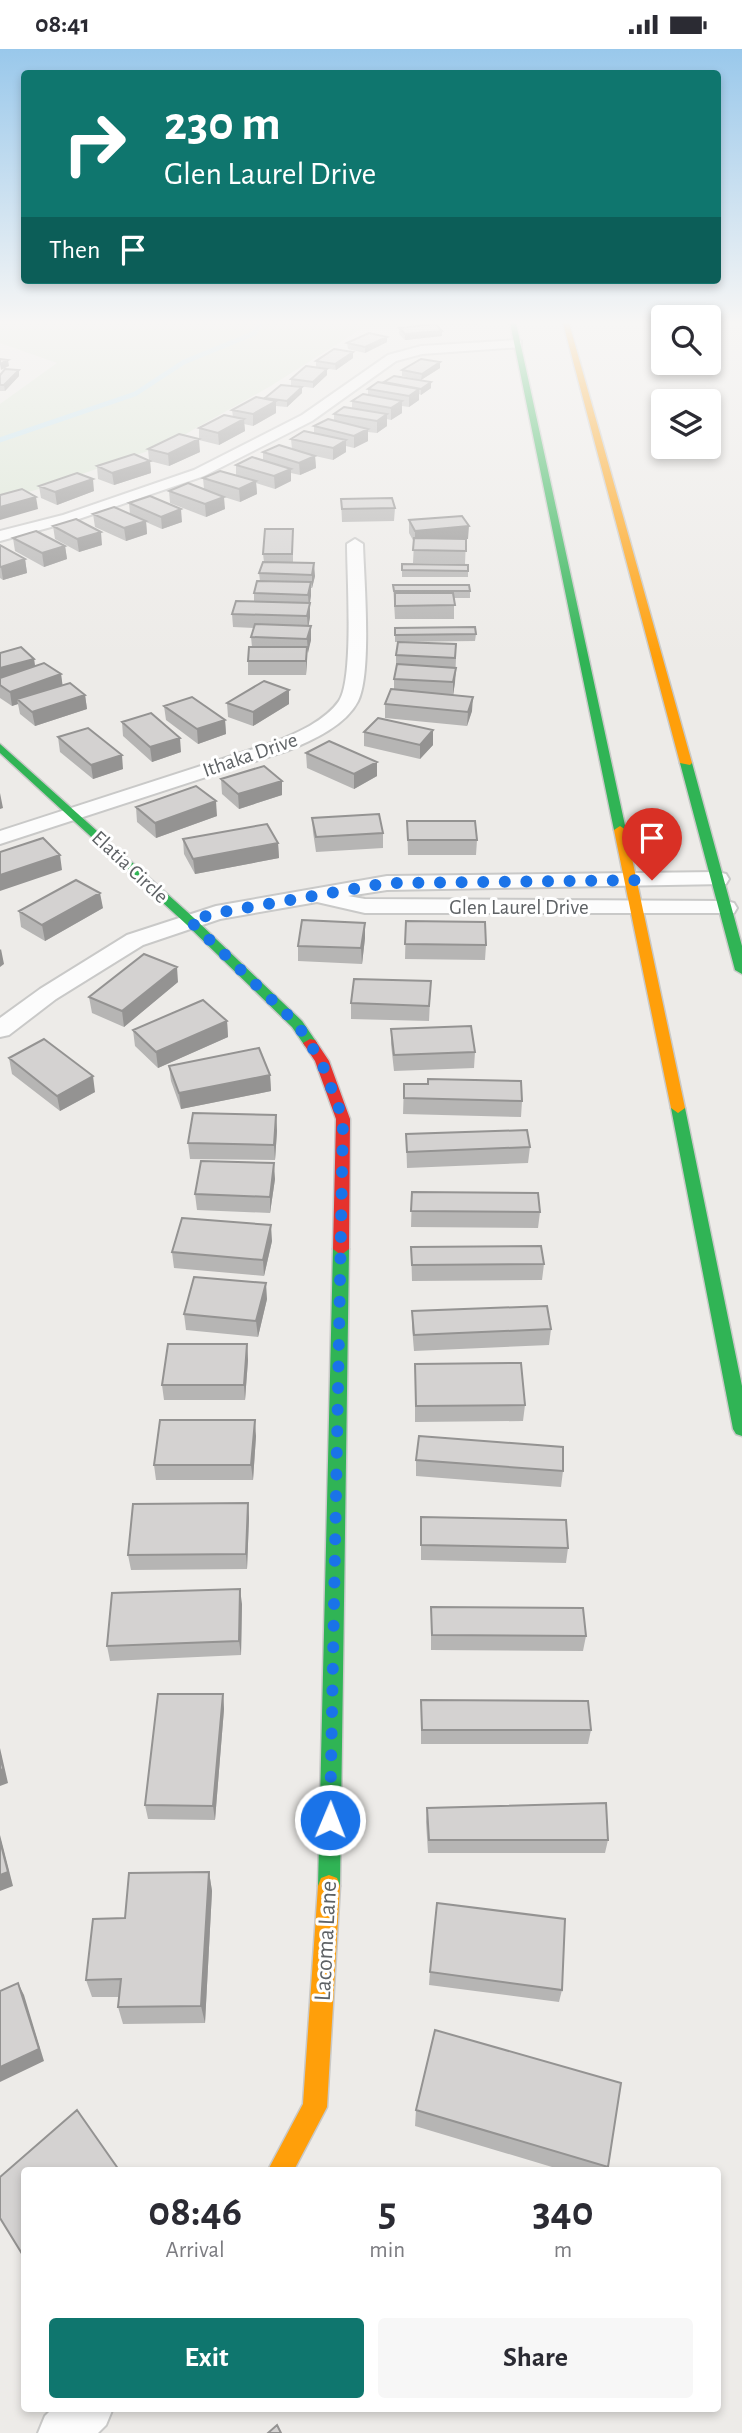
<!DOCTYPE html>
<style>
:root{--surface:#fff;--page:#f7f7f7;--text:#2b2b33;--muted:#7c7c81;--accent:#0f766e}
body{margin:0;font-family:"Alegreya Sans",sans-serif;background:var(--page);color:var(--text);height:100vh;display:flex;flex-direction:column;font-size:26px;white-space:nowrap}
*{box-sizing:border-box;margin:0}
p{font-size:23px;color:var(--muted)}
.icon{flex:none;width:38px;height:38px;fill:none;stroke:currentColor;stroke-width:2;stroke-linecap:round;stroke-linejoin:round}
.map{position:relative;flex:1;overflow:hidden}
.side{position:absolute;left:21px;top:2118px;width:700px;height:245px;display:flex;flex-direction:column;background:var(--surface);border-radius:7px;box-shadow:0 4px 10px #0003}
.side>*{flex:none}
.hud{position:absolute;left:21px;top:21px;width:700px;height:214px;border-radius:7px;box-shadow:0 4px 10px #0003;background:#0f766e;color:#fff;overflow:hidden}
.fabs{position:absolute;left:651px;top:256px;display:grid;gap:14px}
.fabs a{display:grid;place-items:center;width:70px;height:70px;border-radius:7px;background:var(--surface);box-shadow:0 4px 10px #0003;font-size:35px}
.pin{position:absolute;display:grid;place-items:center;width:60px;height:60px;color:#fff;margin:-72px -30px;border-radius:50% 50% 50% 0;rotate:-45deg;box-shadow:0 0 7px #0007}
.pin .icon{rotate:45deg}
.me{position:absolute;width:77px;margin:-38px;rotate:1deg;stroke-linejoin:round;filter:drop-shadow(0 0 5px #0008)}
.turn{display:flex;align-items:center;gap:24px;height:147px;padding:0 28px;font-size:32px}
.turn .icon{width:91px;height:91px;stroke-width:2.5}
.turn b{display:block;font-size:49px;line-height:60px}
.then{display:flex;align-items:center;height:66px;padding:0 28px;background:#0003;gap:14px;font-size:26px}
.eta{display:flex;justify-content:space-evenly;align-items:center;height:119px;text-align:center}
.eta b{font-size:42px;font-weight:600;line-height:49px}
.button{display:flex;gap:14px;margin-top:auto;padding:14px 28px}
.button a{flex:1;height:80px;border-radius:7px;background:var(--accent);color:#fff;font-size:28px;font-weight:600;line-height:80px;text-align:center}
.button a+a{background:var(--page);color:var(--text)}
.status{display:flex;justify-content:space-between;align-items:center;height:49px;padding:0 35px;background:var(--surface);direction:ltr}
.status svg{height:19px;fill:currentColor}
.map>svg:first-child{display:block}
.green{fill:#dbe6d5}
.lines{fill:none;stroke-linecap:round;stroke-linejoin:round}
.stream{stroke:#c3e5f0;stroke-width:5}
.street-casing{stroke:#c9c9c8;stroke-width:4}
.fast-casing{stroke:#c9c9c8;stroke-width:3}
.slow-casing{stroke:#c9c9c8;stroke-width:3}
.jam-casing{stroke:#c9c9c8;stroke-width:3}
.street{fill:#fcfcfc;fill-rule:evenodd}
.fast{fill:#30b455;fill-rule:evenodd}
.slow{fill:#ff9f0a;fill-rule:evenodd}
.jam{fill:#e5322d;fill-rule:evenodd}
.wall{fill:#b6b5b4}
.shaded-wall{fill:#949392}
.building{fill:#d4d2d1;stroke:#949392;stroke-width:2}
.route{stroke:#1a73e8;stroke-width:12;stroke-dasharray:0 21.6}
.labels{text-anchor:middle;dominant-baseline:central;stroke-width:6;stroke-linejoin:round;paint-order:stroke}
.far-street-label{font-size:21px;fill:#5e6265;stroke:#fff}
.street-label{font-size:24px;fill:#5e6265;stroke:#fff}
</style>
<div class="status"><b>08:41</b><svg viewBox="0 0 49 12"><path d="M0 12V9h3v3zM5 12V6h3v6zM10 12V3h3v9zM15 12V0h3v12zM26 1h20v11H26zM47 4h2v5h-2z"/></svg></div>
<div class="map">
<svg width="742" height="2384" viewBox="0 0 742 2384">
<rect width="100%" height="100%" fill="#edebe8"/>
<!-- green -->
<path class="green" d="M0,274H481V276L364,278L269,338L168,395L39,440L0,451V355L57,314L0,294Z"/>
<g class="lines">
<!-- stream -->
<path class="stream" d="M0,391L135,345L184,313L255,284L260,274"/>
<defs>
<path id="street" d="M517,291L521,292V298L422,305L396,312L312,372L204,427L73,472L0,492V482L63,466L194,421L302,366L388,306L421,297Z
M355,490L363,495C364,529 372,624 358,652C346,676 313,691 289,701L0,795V782L275,693C297,684 325,672 339,652C354,630 347,526 347,495Z
M718,823L726,825L729,830L726,835L387,841L348,847L365,850L726,852L734,854L737,859L734,864H365L317,853L220,870L143,896L56,950L9,986L0,988V969L40,940L127,886L216,857L387,827Z
M53,2359H113L106,2376L98,2384H38L45,2367Z"/>
<path id="fast" d="M510,274H516L626,781L620,785L614,781Z
M0,695L194,869L302,972L317,994L315,997H305L292,978L186,875L0,704Z
M686,711L692,714L742,897V925L735,921L680,714Z
M678,1054L685,1059L742,1337V1387L736,1385L733,1380L671,1059Z
M341,1194L349,1200L340,1837L337,1845L329,1848L321,1845L318,1837L333,1200Z"/>
<path id="slow" d="M563,274H569L692,714L690,716L680,714Z
M620,777L626,781L685,1059L678,1064L671,1059L614,781Z
M329,1826L337,1829L340,1837L327,2058L294,2121H268L303,2055L318,1837L321,1829Z"/>
<path id="jam" d="M310,990L315,991L329,1012L350,1070L349,1200L341,1206L333,1200L336,1070L315,1012L303,994Z"/>
</defs>
<!-- street casing -->
<use href="#street" class="street-casing"/>
<!-- fast casing -->
<use href="#fast" class="fast-casing"/>
<!-- slow casing -->
<use href="#slow" class="slow-casing"/>
<!-- jam casing -->
<use href="#jam" class="jam-casing"/>
<!-- street -->
<use href="#street" class="street"/>
<!-- fast -->
<use href="#fast" class="fast"/>
<!-- slow -->
<use href="#slow" class="slow"/>
<!-- jam -->
<use href="#jam" class="jam"/>
</g>
<!-- wall -->
<path class="wall" d="M399,279L442,287L405,291L399,285Z
M387,293L365,304L348,300L347,294Z
M353,303V309L336,321L316,318V312Z
M440,313V319L421,331L402,327V321Z
M19,321V327L5,342H0V326Z
M327,326L313,339L291,336V330Z
M431,333V339L421,346L419,345V351L409,358L402,357V364L391,371L387,370V377L377,384L368,383V392L354,399L346,397V403L333,411L315,407L316,419L300,426L291,424V432L275,440L256,434L257,445L240,453L221,447L225,460L206,468L170,454L169,442L204,440L203,429L236,426V416L263,412V403L292,400L291,390L314,385V377L334,372V365L352,359V352L368,346V340L383,334Z
M302,338V344L287,358L276,357V364L253,377L244,375L245,382L219,396L199,391V379L233,368L232,361Z
M148,400L200,403L169,417L150,412L151,424L114,436L98,430L97,417L149,411Z
M39,437L94,442L57,456L41,449Z
M341,450L395,459L394,472L342,473Z
M129,454L182,473L162,480L146,473L147,485L126,492L95,478L93,465H130Z
M409,471L468,490H464H466L465,515L413,514L414,493L409,484Z
M53,477L102,496L79,503L55,490Z
M293,480V514L315,527L312,539H311L310,554V568L308,577L311,591L307,604L306,626H248V612L252,598L251,588L254,579L233,578L232,565L254,553V544L260,532L259,524L264,513L263,505Z
M13,489L65,497L67,510L44,518L15,502Z
M0,496L25,510L27,524L3,531L0,529Z
M402,515L468,516V528H402Z
M393,536L470,542V549H454V570H395Z
M395,579L476,585L475,592L395,593Z
M0,604L34,610L35,618L61,625L62,636L85,646L87,660L35,677L20,665L18,655L12,657L0,649Z
M396,606L456,609L455,633L453,646L472,662L467,677L385,669V655L394,640V630L396,620Z
M289,641V655L253,677L228,668L227,654Z
M164,657L225,671L226,685L198,695L166,671Z
M122,673L181,703L152,713L123,687Z
M433,681V696L420,710L364,697V683Z
M58,688L123,720L93,730L60,703Z
M306,704L377,727L354,740L307,719Z
M221,730L282,732V746L239,760L222,745Z
M136,758L217,767L156,789L137,773Z
M312,769L383,784V799L316,803L313,783Z
M407,772L477,791L476,806H408Z
M183,790L278,794L279,809L195,825L184,805Z
M103,859L45,892L21,878L19,862Z
M406,872L486,896L485,911L405,910Z
M365,874V889L362,915L298,912V897Z
M431,932L429,972L351,970V954Z
M178,933L124,978L92,964L89,948Z
M227,972L228,988L158,1019L135,997L133,981Z
M391,980L475,1003L474,1019L394,1022L391,995Z
M9,1009L95,1043L60,1062L12,1025Z
M169,1017L270,1026L271,1042L181,1060L171,1032Z
M404,1035L522,1052L521,1068L403,1065Z
M276,1066L277,1082L275,1111L190,1110L188,1094Z
M406,1085L530,1098L528,1114L407,1119Z
M275,1130L270,1164L197,1161L195,1145Z
M412,1143L540,1163L538,1179L411,1178Z
M272,1192L264,1227L174,1219L172,1203Z
M411,1198L544,1215L542,1231L412,1232Z
M267,1250L258,1288L186,1281L184,1265Z
M412,1262L551,1280L549,1296L414,1302L412,1278Z
M247,1295L248,1311L245,1351H164L162,1336Z
M415,1315L525,1356L523,1372L415,1373Z
M256,1387L253,1431H156L154,1416Z
M416,1411L563,1422L561,1438L416,1427Z
M248,1454L249,1469L247,1520L131,1521L128,1506Z
M421,1468L568,1499L566,1514L421,1511Z
M242,1555L241,1606L110,1612L107,1597Z
M431,1558L586,1587L583,1602L431,1601Z
M223,1645L224,1660L215,1771L148,1770L145,1756Z
M421,1651L591,1681L588,1695H421Z
M427,1759L608,1791L605,1804H428L426,1773Z
M209,1823L212,1842L205,1974L123,1975L118,1958L119,1948H92L86,1931L125,1869Z
M430,1923L562,1941L559,1953L429,1936Z
M416,2061L608,2118L607,2121H562L415,2077Z"/>
<!-- shaded-wall -->
<path class="shaded-wall" d="M442,282V287L405,291V285Z
M387,288V293L365,304V298Z
M353,303V309L336,321L335,315Z
M8,311L9,317L1,321L0,315Z
M440,313V319L421,331L422,325Z
M327,320V326L313,339V333Z
M19,321V327L5,342L4,336Z
M431,333V339L421,346V340Z
M302,338V344L287,358V352Z
M419,340V351L409,358V347Z
M276,352V364L253,377V365Z
M402,352V364L391,371V359Z
M387,365V377L377,384V372Z
M244,370L245,382L219,396L218,384Z
M368,380V392L354,399V387Z
M199,390L200,403L169,417L168,405Z
M346,391V403L333,411V399Z
M315,407L316,419L300,426L299,414Z
M150,412L151,424L114,436L112,424Z
M291,420V432L275,440L274,427Z
M93,430L94,442L57,456L55,443Z
M256,432L257,445L240,453L239,440Z
M36,448L38,460L0,471V458Z
M224,448L225,460L206,468L205,455Z
M181,460L182,473L162,480L161,468Z
M146,472L147,485L126,492L124,479Z
M469,477L468,490L415,494V482Z
M101,483L102,496L79,503L77,490Z
M65,497L67,510L44,518L42,504Z
M25,510L27,524L3,531L1,518Z
M314,514L315,527L312,539V526Z
M311,533V547L309,559L308,546Z
M310,554V568L308,581L307,567Z
M311,577V591L308,604L307,590Z
M307,598V612L306,626V612Z
M34,610L36,624L0,633V619Z
M456,619L455,633L453,647V633Z
M61,625L63,639L17,650L18,655L12,657L10,643Z
M289,641V655L253,677V663Z
M85,646L87,660L35,677L32,663Z
M473,648L472,662L467,677L468,663Z
M225,671L226,685L198,695L197,680Z
M433,681V696L420,710V696Z
M180,689L181,703L152,713L150,698Z
M122,706L123,720L93,730L91,716Z
M377,713V727L354,740V725Z
M282,732V746L239,760L238,745Z
M0,744L3,759L0,760Z
M216,752L217,767L156,789L155,774Z
M278,794L279,809L195,825L193,810Z
M60,806L62,821L0,842V826Z
M100,844L103,859L45,892L42,876Z
M365,874V889L362,915L361,899Z
M1,900L4,915L0,918V901Z
M177,918L178,933L124,978L122,962Z
M227,972L228,988L158,1019L156,1003Z
M270,1026L271,1042L181,1060L179,1044Z
M93,1027L95,1043L60,1062L57,1047Z
M276,1066L277,1082L275,1111L274,1096Z
M274,1114L275,1130L270,1164V1148Z
M271,1176L272,1192L264,1227L263,1211Z
M266,1234L267,1250L258,1288L256,1272Z
M247,1295L248,1311L245,1351L244,1336Z
M255,1371L256,1387L253,1431L251,1416Z
M248,1454L249,1469L247,1520L246,1505Z
M240,1540L242,1555L241,1606L239,1592Z
M223,1645L224,1660L215,1771L213,1757Z
M0,1699L8,1734L0,1737Z
M0,1786L13,1837L0,1842Z
M209,1823L212,1842L205,1974L201,1957Z
M18,1934L24,1946L44,2012L0,2033V2018Z"/>
<!-- building -->
<path class="building" d="M436,275L442,282L405,285L399,279Z
M369,284L387,288L365,298L347,294Z
M334,300L353,303L335,315L316,312Z
M0,310L8,311L0,315Z
M421,310L440,313L422,325L402,321Z
M306,317L327,320L313,333L291,330Z
M5,320L19,321L4,336H0V326Z
M394,327L431,333L421,340L384,333Z
M378,333L419,340L409,347L368,340Z
M281,336L302,338L287,352L265,349Z
M363,345L402,352L391,359L352,352Z
M256,348L276,352L253,365L232,361Z
M344,358L387,365L377,372L334,365Z
M224,366L244,370L218,384L199,379Z
M328,370L368,380L354,387L314,377Z
M304,382L346,391L333,399L291,390Z
M179,385L199,390L168,405L148,400Z
M279,396L315,407L299,414L263,403Z
M134,405L150,412L112,424L97,417Z
M252,408L291,420L274,427L236,416Z
M220,422L256,432L239,440L203,429Z
M77,424L93,430L55,443L39,437Z
M188,434L224,448L205,455L169,442Z
M22,440L36,448L0,458V446Z
M150,447L181,460L161,468L129,454Z
M392,449L395,459L342,460L341,450Z
M114,458L146,472L124,479L93,465Z
M462,467L469,477L415,482L409,471Z
M76,470L101,483L77,490L53,477Z
M265,480H293L292,505H263Z
M36,482L65,497L42,504L13,489Z
M414,489L466,490V502L413,501Z
M0,496L25,510L1,518L0,517Z
M263,513L314,514L312,526L259,524Z
M402,515L468,516V522L402,521Z
M257,532L311,533L308,546L254,544Z
M393,536H469L470,542H394Z
M395,544H453L455,556L395,557Z
M236,552L310,554L307,567L232,565Z
M255,575L311,577L307,590L251,588Z
M475,578L476,585L395,586V579Z
M398,593L456,595L455,609L396,606Z
M21,598L34,610L0,619V604Z
M249,598H307L306,612H248Z
M44,614L61,625L10,643L0,636V629Z
M397,615L456,619L453,633L394,630Z
M264,632L289,641L253,663L227,654Z
M70,634L85,646L32,663L17,650Z
M391,640L473,648L468,663L385,655Z
M192,648L225,671L197,680L164,657Z
M151,664L180,689L150,698L122,673Z
M378,669L433,681L420,696L364,683Z
M88,679L122,706L91,716L58,688Z
M329,692L377,713L354,725L306,704Z
M264,717L282,732L238,745L221,730Z
M196,737L216,752L155,774L136,758Z
M379,765L383,784L316,788L312,769Z
M407,772H475L477,791H408Z
M267,775L278,794L193,810L183,790Z
M43,789L60,806L0,826V803Z
M76,831L100,844L42,876L19,862Z
M302,871L365,874L361,899L298,897Z
M406,872L485,873L486,896L405,895Z
M144,905L177,918L122,962L89,948Z
M354,930L431,932L429,957L351,954Z
M203,951L227,972L156,1003L133,981Z
M471,977L475,1003L394,1006L391,980Z
M44,990L93,1027L57,1047L9,1009Z
M259,999L270,1026L179,1044L169,1017Z
M428,1030L521,1032L522,1052L404,1049V1035H428Z
M193,1064L276,1066L274,1096L188,1094Z
M527,1081L530,1098L407,1103L406,1085Z
M201,1112L274,1114L270,1148L195,1145Z
M412,1143L538,1144L540,1163L411,1162Z
M182,1169L271,1176L263,1211L172,1203Z
M541,1197L544,1215L412,1216L411,1198Z
M194,1228L266,1234L256,1272L184,1265Z
M547,1257L551,1280L414,1286L412,1262Z
M168,1295H247L244,1336H162Z
M521,1314L525,1356L416,1357L415,1315Z
M160,1371H255L251,1416H154Z
M419,1387L563,1398V1422L416,1411Z
M248,1454L246,1505L128,1506L133,1455Z
M421,1468L566,1471L568,1499L421,1496Z
M240,1540L239,1592L107,1597L112,1544Z
M431,1558L583,1559L586,1587L432,1586Z
M158,1645H223L213,1757L145,1756Z
M421,1651L588,1652L591,1681H422Z
M0,1706L3,1720L0,1721Z
M606,1754L608,1791H429L427,1759Z
M0,1792L8,1823L0,1826Z
M209,1823L201,1957L118,1958L121,1930L86,1931L93,1870L125,1869L129,1824Z
M437,1854L565,1870L562,1941L430,1923Z
M18,1934L39,2000L0,2018V1942Z
M435,1981L621,2034L608,2118L416,2061Z
M77,2061L119,2121H24V2208L0,2169V2128Z
M277,2376L281,2384H268Z"/>
<!-- sky -->
<linearGradient id="sky" x2="0" y2="1"><stop stop-color="#99c8eb"/><stop offset="0.45" stop-color="#f7f6f5"/><stop offset="1" stop-color="#f7f6f5" stop-opacity="0"/></linearGradient>
<rect width="742" height="608" fill="url(#sky)"/>
<g class="lines">
<!-- route -->
<path class="route" d="M330,1771L343,1070L321,1012L297,975L190,872L216,864L387,834L652,831"/>
</g>
<g class="labels">
<!-- far-street labels -->
<g class="far-street-label">
<text transform="translate(250 706) rotate(-19)">Ithaka Drive</text>
<text transform="translate(130 818) rotate(43)">Elatia Circle</text>
<text x="519" y="858">Glen Laurel Drive</text>
</g>
<!-- street labels -->
<g class="street-label">
<text transform="translate(326 1892) rotate(-87)">Lacoma Lane</text>
</g>
</g>
</svg>
<div class="fabs">
<a><svg class="icon" aria-label="search" viewBox="0 0 24 24"><circle cx="10" cy="10" r="6"/><path d="M15 15l6 6"/></svg></a>
<a><svg class="icon" aria-label="layers" viewBox="0 0 24 24"><path d="M12 4l9 5-9 5-9-5zM3 14l9 5 9-5"/></svg></a>
</div>
<div class="pin" style="left:652px;top:831px;background:#d93025"><svg class="icon" aria-label="arrive" viewBox="0 0 24 24"><path d="M6 21V4h12l-3 4 3 4H6"/></svg></div>
<svg class="me" style="left:330px;top:1771px" viewBox="-20 -20 40 40"><circle r="17" fill="#1a73e8" stroke="#fff" stroke-width="3"/><path d="M0-11L8 9 0 5-8 9z" fill="#fff"/></svg>
<div class="hud">
<div class="turn"><svg class="icon" aria-label="right" viewBox="0 0 24 24"><path d="M7 20v-9h11M14 6l5 5-5 5"/></svg><div><b>230 m</b>Glen Laurel Drive</div></div>
<div class="then">Then<svg class="icon" aria-label="arrive" viewBox="0 0 24 24"><path d="M6 21V4h12l-3 4 3 4H6"/></svg></div>
</div>
<section class="side">
<div class="eta">
<div><b>08:46</b><p>Arrival</p></div>
<div><b>5</b><p>min</p></div>
<div><b>340</b><p>m</p></div>
</div>
<div class="button"><a>Exit</a><a>Share</a></div>
</section>
</div>
